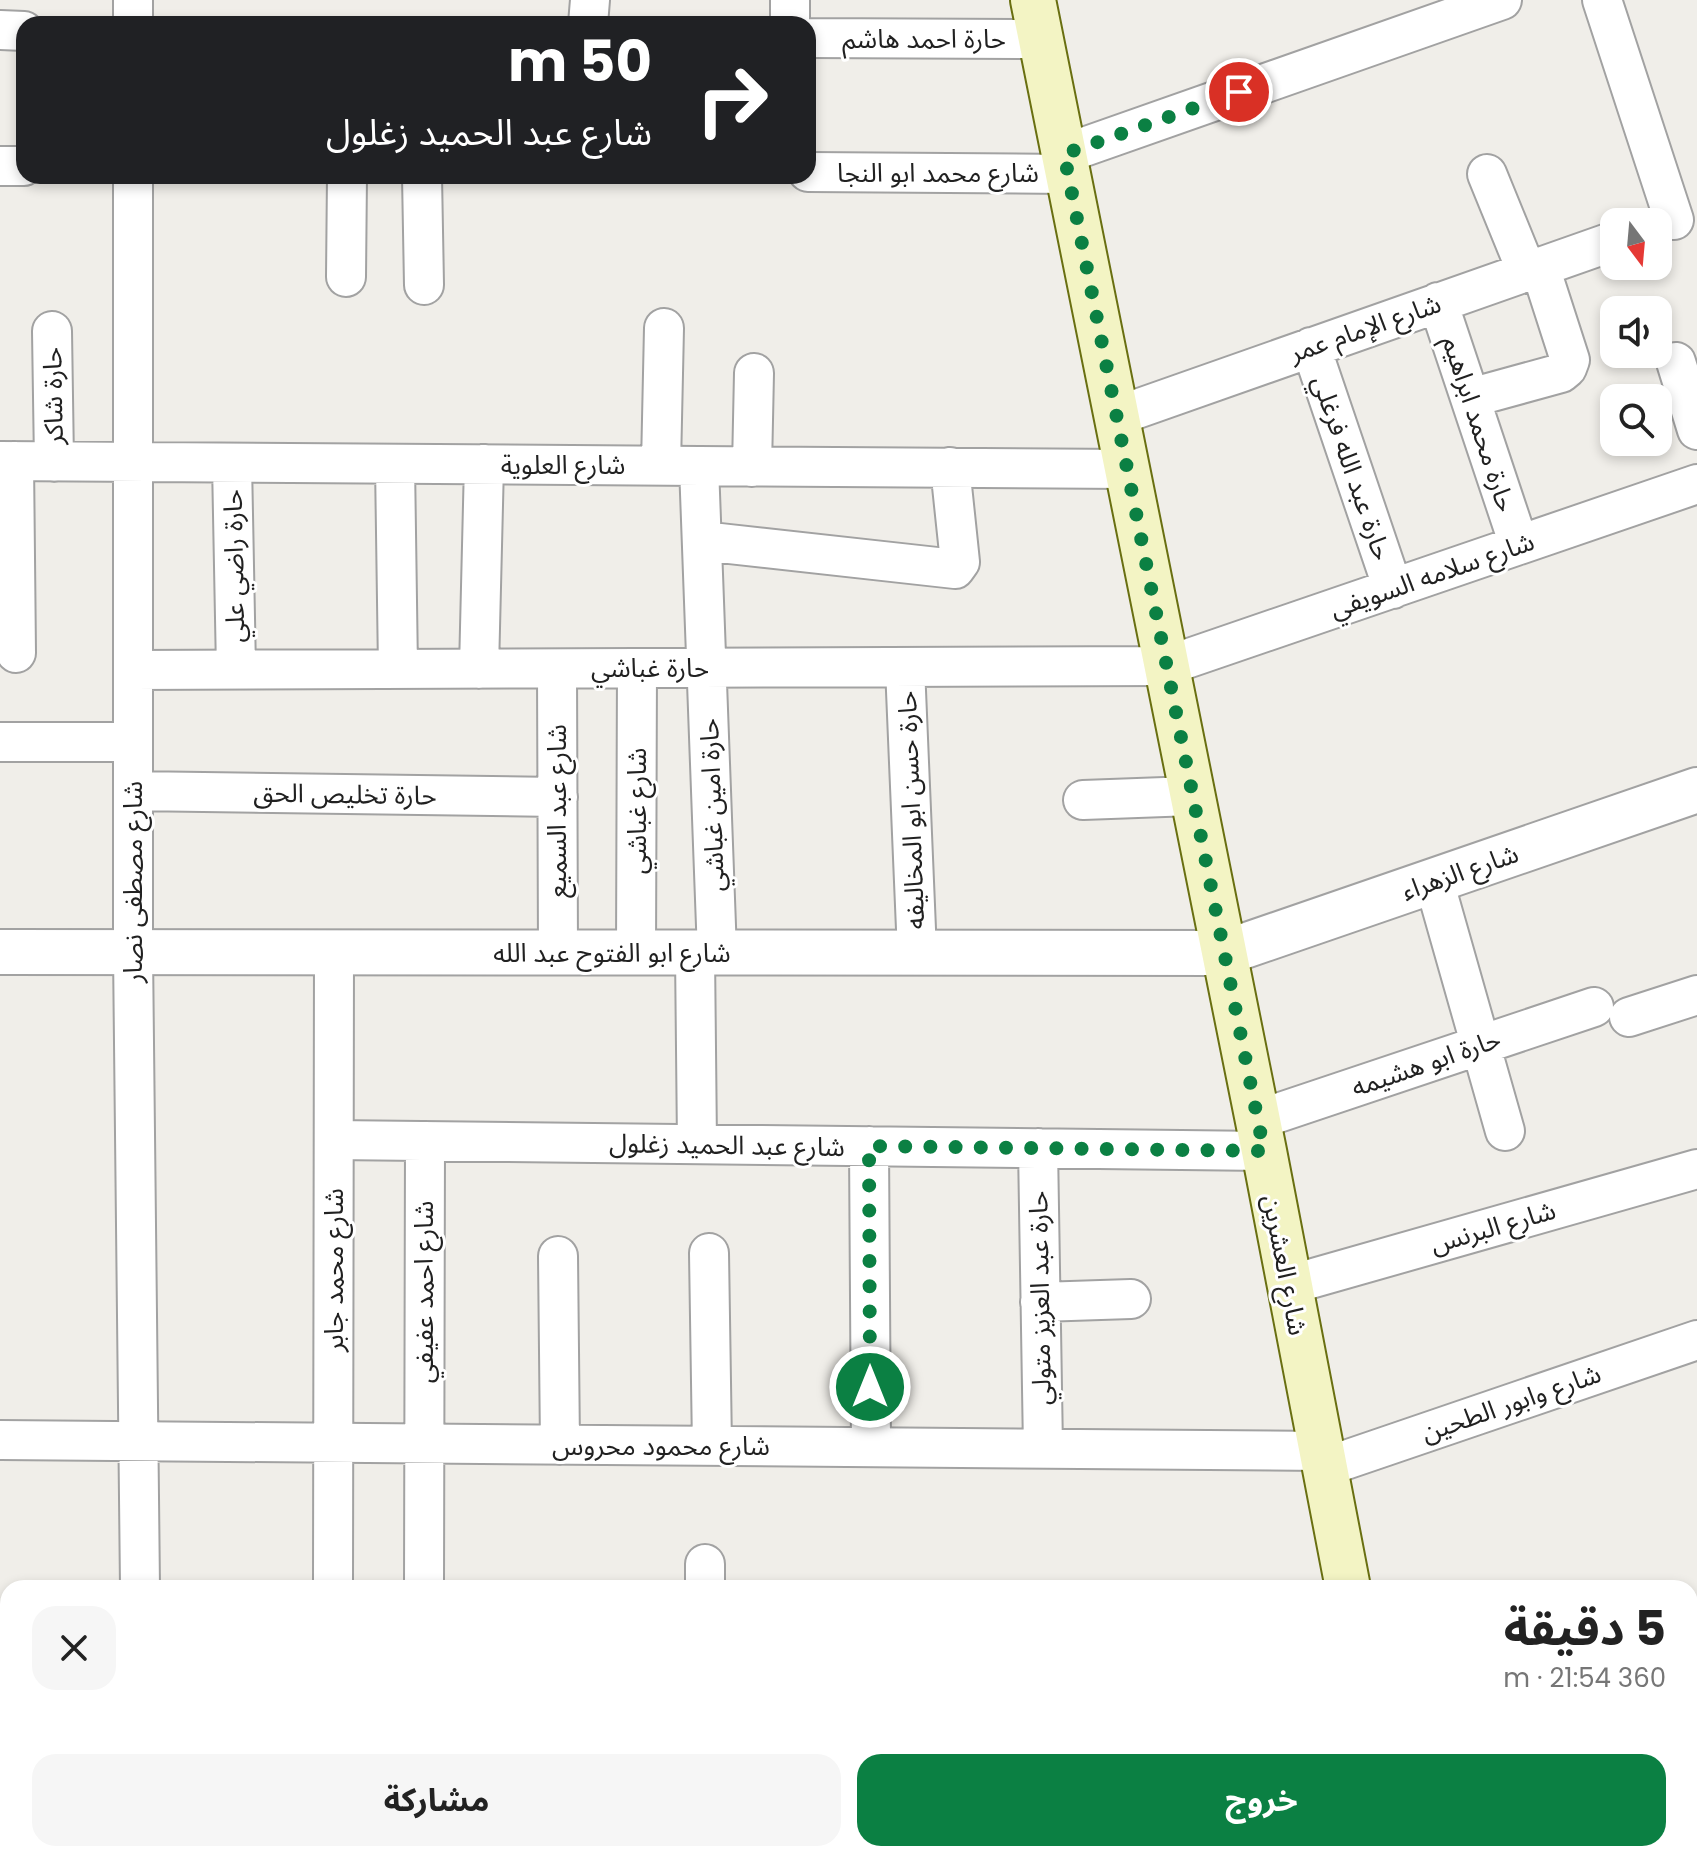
<!DOCTYPE html>
<html lang="ar">
<meta charset="utf-8">
<style>
:root{--surface:#fff;--page:#f6f6f6;--text:#222;--muted:#767676;--accent:#0b8043}
body{margin:0;font-family:Poppins,"Noto Sans Arabic",sans-serif;background:var(--page);color:var(--text);direction:rtl;height:100vh;display:flex;flex-direction:column;font-size:30px;white-space:nowrap}
*{box-sizing:border-box;margin:0}
p{font-size:26px;color:var(--muted)}
.icon{flex:none;width:44px;height:44px;fill:none;stroke:currentColor;stroke-width:2;stroke-linecap:round;stroke-linejoin:round}
.map{position:relative;flex:1;overflow:hidden;direction:ltr}
.sheet{position:absolute;left:0px;top:1580px;width:1698px;height:282px;display:flex;flex-direction:column;background:var(--surface);border-radius:24px 24px 0 0;box-shadow:0 4px 12px #0003;direction:rtl}
.sheet>*{flex:none}
.hud{position:absolute;left:16px;top:16px;width:800px;height:168px;border-radius:24px;box-shadow:0 4px 12px #0003;direction:rtl;background:#202124;color:#fff;overflow:hidden}
.needle{width:52px;rotate:164deg}
.buttons{position:absolute;left:1600px;top:208px;display:grid;gap:16px}
.buttons a{display:grid;place-items:center;width:72px;height:72px;border-radius:16px;background:var(--surface);box-shadow:0 4px 12px #0003;font-size:40px}
.pin{position:absolute;display:grid;place-items:center;width:68px;height:68px;color:#fff;margin:-34px;border:4px solid #fff;border-radius:50%;box-shadow:0 2px 8px #0007}
.me{position:absolute;width:88px;margin:-44px;rotate:0deg;stroke-linejoin:round;filter:drop-shadow(0 0 6px #0008)}
.turn{display:flex;align-items:center;gap:28px;height:168px;padding:0 32px;font-size:36px}
.turn .icon{width:104px;height:104px;stroke-width:2.5}
.turn b{display:block;font-size:56px;line-height:68px}
.round{display:grid;place-items:center;flex:none;width:84px;height:84px;border-radius:24px;background:var(--page)}
.summary{display:flex;align-items:center;justify-content:space-between;height:136px;padding:0 32px}
h1{font-size:48px;font-weight:700;line-height:60px}
.button{display:flex;gap:16px;margin-top:auto;padding:16px 32px}
.button a{flex:1;height:92px;border-radius:24px;background:var(--accent);color:#fff;font-size:32px;font-weight:700;line-height:92px;text-align:center}
.button a+a{background:var(--page);color:var(--text)}
.map>svg:first-child{display:block}
.lines{fill:none;stroke-linecap:round;stroke-linejoin:round}
.minor-casing{stroke:#a2a2a2;stroke-width:42}
.tertiary-casing{stroke:#a2a2a2;stroke-width:48}
.secondary-casing{stroke:#696f11;stroke-width:48}
.minor{stroke:#fff;stroke-width:38}
.tertiary{stroke:#fff;stroke-width:44}
.secondary{stroke:#f3f4c4;stroke-width:44}
.route{stroke:#0b8043;stroke-width:14;stroke-dasharray:0 25.2}
.labels{text-anchor:middle;dominant-baseline:central;stroke-width:6;stroke-linejoin:round;paint-order:stroke}
.street-label{font-size:26px;fill:#212121;stroke:#fff}
</style>
<div class="map">
<svg width="1697" height="1861" viewBox="0 0 1697 1861">
<rect width="100%" height="100%" fill="#f0eee9"/>
<g class="lines">
<defs>
<path id="minor" d="M133,0V24
M1602,0L1674,220
M588,24L590,0
M790,24V0
M0,30L24,31
M808,38L1041,39
M1064,154L1502,0
M0,166H24
M808,172L1068,174
M1487,174L1527,272
M133,176V952L140,1588
M422,176L424,285
M346,277L347,176
M1438,302L1519,545
M52,331L54,462
M1311,347L1393,589
M1676,362L1697,430
M1470,398L1561,373L1567,368L1570,360L1540,267
M1117,416L1614,241
M0,461L1127,469
M14,461L16,653
M232,463L236,669
M395,464L398,669
M661,465L664,328
M699,466L717,953
M752,467L754,373
M702,541L955,569L960,562L950,467
M905,667L917,953
M479,669L484,464
M557,669L558,953
M133,670L1166,666L1697,484
M0,742H133
M133,791L558,797
M1083,800L1192,796
M1434,881L1505,1131
M636,953L637,668
M695,953L697,1144
M1629,1017L1697,995
M1257,1120L1594,1007
M334,1140L1264,1151
M869,1146L871,1447
M1038,1148L1043,1448
M709,1253L712,1446
M558,1256L560,1445
M1289,1285L1697,1169
M1040,1302L1131,1299
M0,1440L1322,1451
M1325,1467L1697,1340
M333,1588L334,953
M424,1588L425,1141
M705,1588V1564
M1690,1640L1697,1638
M0,1642H8
M0,1838H8
M143,1854V1861
M764,1854V1861
M1049,1854V1861
M1223,1854V1861
M1565,1854L1567,1861
M1680,1854L1682,1861
M343,1861V1854
M638,1861V1854
M892,1861V1854"/>
<path id="tertiary" d="M0,952L1224,953L1697,790"/>
<path id="secondary" d="M1033,0L1264,1151L1348,1588
M1399,1854L1401,1861"/>
</defs>
<!-- minor casing -->
<use href="#minor" class="minor-casing"/>
<!-- tertiary casing -->
<use href="#tertiary" class="tertiary-casing"/>
<!-- secondary casing -->
<use href="#secondary" class="secondary-casing"/>
<!-- minor -->
<use href="#minor" class="minor"/>
<!-- tertiary -->
<use href="#tertiary" class="tertiary"/>
<!-- secondary -->
<use href="#secondary" class="secondary"/>
</g>
<g class="lines">
<!-- route -->
<path class="route" d="M870,1387L869,1146L1264,1151L1064,154L1239,92"/>
</g>
<g class="labels">
<!-- street labels -->
<g class="street-label">
<text x="924" y="39">حارة احمد هاشم</text>
<text x="938" y="173">شارع محمد ابو النجا</text>
<text transform="translate(1365 328) rotate(-19)">شارع الإمام عمر</text>
<text transform="translate(53 396) rotate(-91)">حارة شاكر</text>
<text transform="translate(1479 424) rotate(72)">حارة محمد ابراهيم</text>
<text x="563" y="465">شارع العلوية</text>
<text transform="translate(1352 468) rotate(71)">حارة عبد الله فرغلي</text>
<text transform="translate(234 566) rotate(-91)">حارة راضي علي</text>
<text transform="translate(1432 575) rotate(-19)">شارع سلامه السويفي</text>
<text x="650" y="668">حارة غباشي</text>
<text transform="translate(345 794) rotate(1)">حارة تخليص الحق</text>
<text transform="translate(712 805) rotate(-92)">حارة امين غباشي</text>
<text transform="translate(911 810) rotate(-92)">حارة حسن ابو المخاليفه</text>
<text transform="translate(557 811) rotate(-90)">شارع عبد السميع</text>
<text transform="translate(637 811) rotate(-90)">شارع غباشي</text>
<text transform="translate(1460 872) rotate(-19)">شارع الزهراء</text>
<text transform="translate(133 882) rotate(-90)">شارع مصطفى نصار</text>
<text x="612" y="953">شارع ابو الفتوح عبد الله</text>
<text transform="translate(1426 1063) rotate(-19)">حارة ابو هشيمه</text>
<text transform="translate(727 1145) rotate(1)">شارع عبد الحميد زغلول</text>
<text transform="translate(1493 1227) rotate(-16)">شارع البرنس</text>
<text transform="translate(1285 1265) rotate(79)">شارع العشرين</text>
<text transform="translate(334 1270) rotate(-90)">شارع محمد جابر</text>
<text transform="translate(424 1292) rotate(-90)">شارع احمد عفيفي</text>
<text transform="translate(1040 1298) rotate(-91)">حارة عبد العزيز متولي</text>
<text transform="translate(1511 1403) rotate(-19)">شارع وابور الطحين</text>
<text x="661" y="1446">شارع محمود محروس</text>
</g>
</g>
</svg>
<div class="buttons">
<a><svg class="needle" viewBox="-14 -14 28 28"><path d="M0-13l5 13h-10z" fill="#e53935"/><path d="M0 13l5-13h-10z" fill="#767676"/></svg></a>
<a><svg class="icon" aria-label="sound" viewBox="0 0 24 24"><path d="M4 9h4l5-4v14l-5-4H4zM17 9q2 3 0 6"/></svg></a>
<a><svg class="icon" aria-label="search" viewBox="0 0 24 24"><circle cx="10" cy="10" r="6"/><path d="M15 15l6 6"/></svg></a>
</div>
<div class="pin" style="left:1239px;top:92px;background:#d93025"><svg class="icon" aria-label="arrive" viewBox="0 0 24 24"><path d="M6 21V4h12l-3 4 3 4H6"/></svg></div>
<svg class="me" style="left:870px;top:1387px" viewBox="-20 -20 40 40"><circle r="17" fill="#0b8043" stroke="#fff" stroke-width="3"/><path d="M0-11L8 9 0 5-8 9z" fill="#fff"/></svg>
<div class="hud">
<div class="turn"><svg class="icon" aria-label="right" viewBox="0 0 24 24"><path d="M7 20v-9h11M14 6l5 5-5 5"/></svg><div><b>50 m</b>شارع عبد الحميد زغلول</div></div>
</div>
<section class="sheet">
<div class="summary"><div><h1>5 دقيقة</h1><p>360 m · 21:54</p></div><a class="round"><svg class="icon" aria-label="close" viewBox="0 0 24 24"><path d="M6 6l12 12M18 6L6 18"/></svg></a></div>
<div class="button"><a>خروج</a><a>مشاركة</a></div>
</section>
</div>
